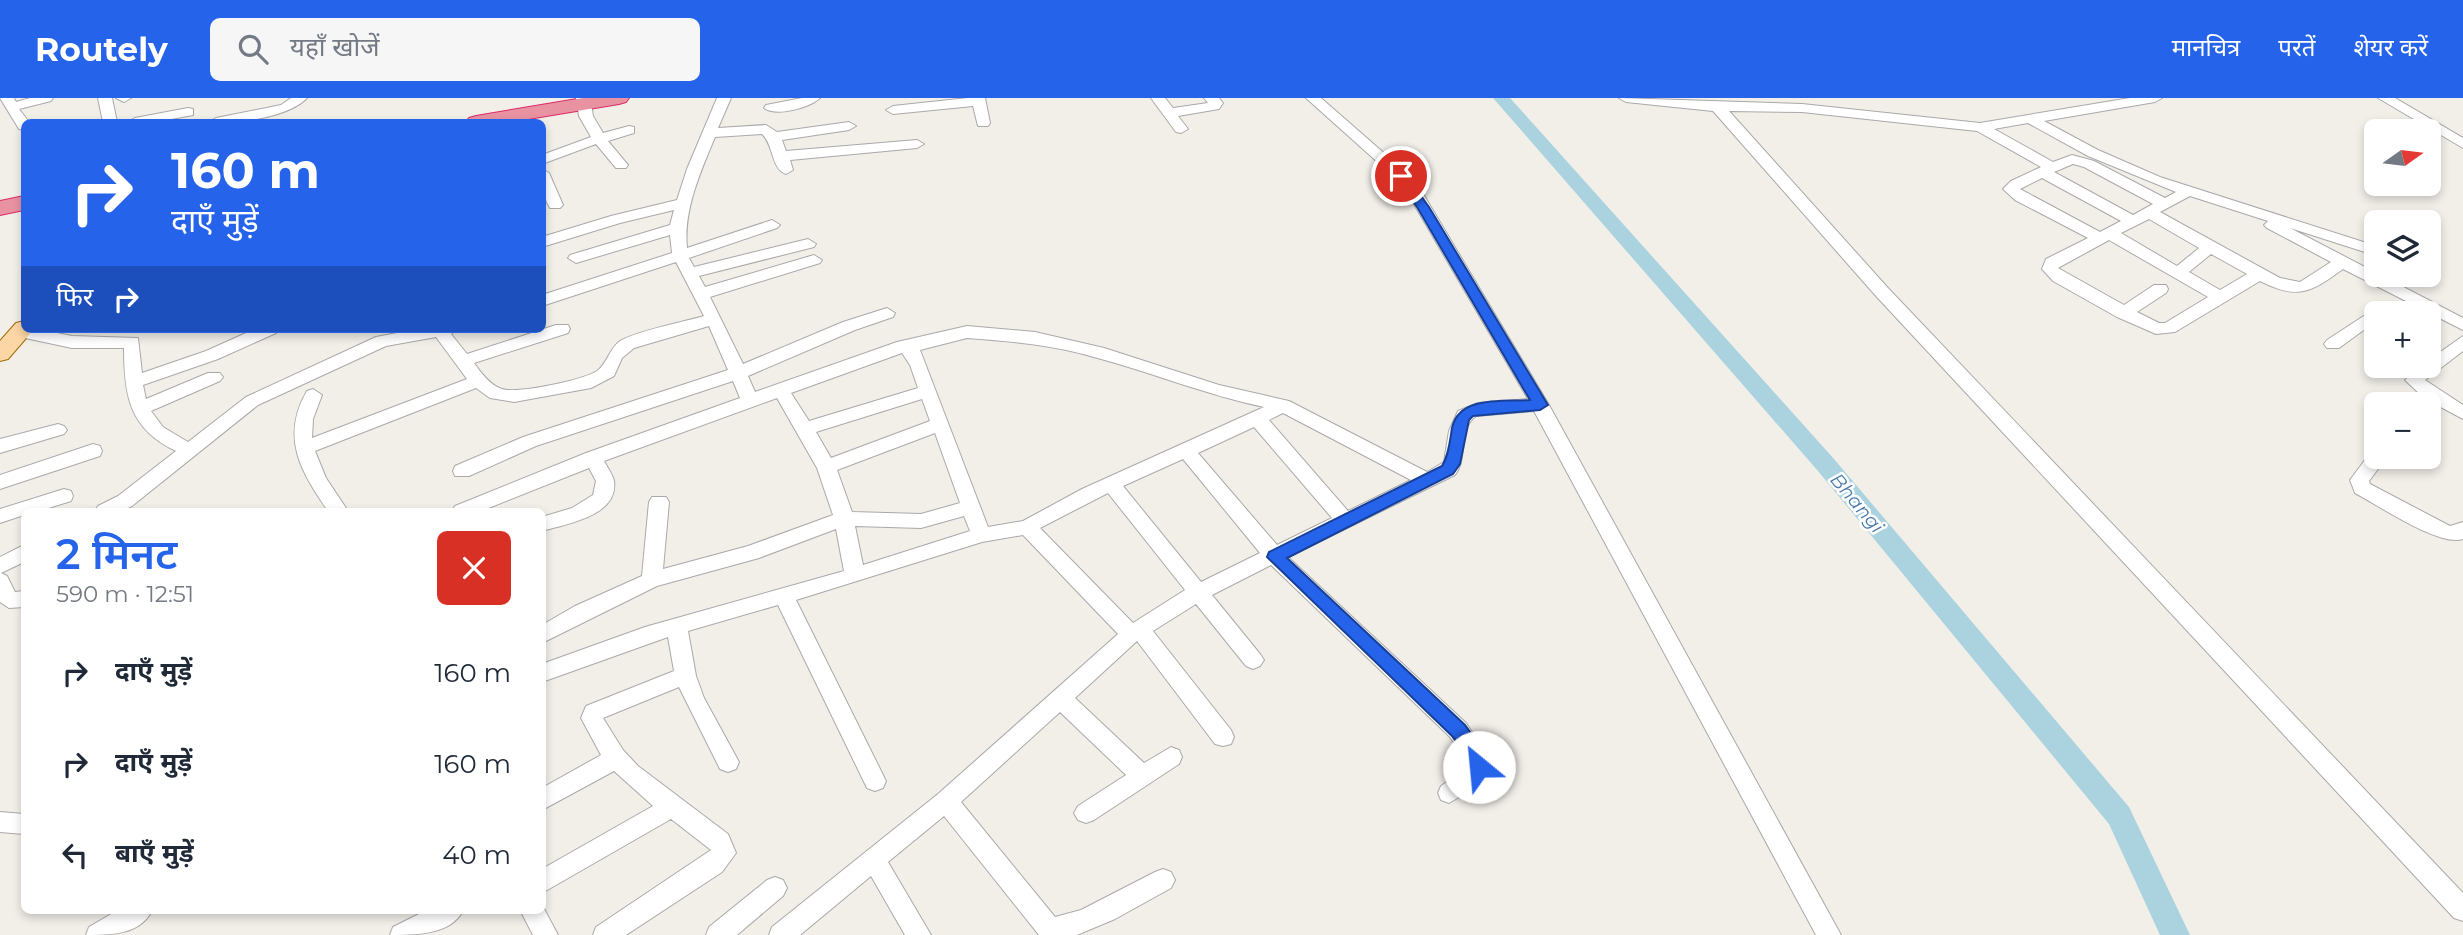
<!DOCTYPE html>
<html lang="hi">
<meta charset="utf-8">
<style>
:root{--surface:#fff;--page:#f6f6f7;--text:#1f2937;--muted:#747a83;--accent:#2563eb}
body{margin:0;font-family:Montserrat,"Noto Sans Devanagari",sans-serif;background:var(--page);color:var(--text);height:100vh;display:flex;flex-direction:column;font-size:26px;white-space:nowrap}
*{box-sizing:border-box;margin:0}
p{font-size:23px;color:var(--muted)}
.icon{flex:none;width:38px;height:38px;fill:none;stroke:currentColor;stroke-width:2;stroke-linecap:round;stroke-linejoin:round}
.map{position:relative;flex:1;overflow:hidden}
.side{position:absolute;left:21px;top:410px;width:525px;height:406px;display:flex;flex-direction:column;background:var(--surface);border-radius:10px;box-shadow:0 4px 10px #0003}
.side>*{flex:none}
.hud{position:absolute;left:21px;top:21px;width:525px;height:214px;border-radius:10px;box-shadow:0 4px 10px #0003;background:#2563eb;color:#fff;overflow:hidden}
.needle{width:46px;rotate:76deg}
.buttons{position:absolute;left:2364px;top:21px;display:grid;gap:14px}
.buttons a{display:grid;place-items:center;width:77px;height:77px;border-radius:10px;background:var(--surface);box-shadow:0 4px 10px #0003;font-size:35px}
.pin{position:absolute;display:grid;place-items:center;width:60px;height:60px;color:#fff;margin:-30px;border:4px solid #fff;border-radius:50%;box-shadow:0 2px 7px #0007}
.me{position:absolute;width:77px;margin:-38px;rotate:332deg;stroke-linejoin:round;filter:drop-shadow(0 0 5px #0008)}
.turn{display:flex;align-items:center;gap:24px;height:147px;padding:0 35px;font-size:32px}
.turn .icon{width:91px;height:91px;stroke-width:2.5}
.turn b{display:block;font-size:49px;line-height:60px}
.then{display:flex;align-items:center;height:66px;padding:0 35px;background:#0003;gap:14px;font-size:26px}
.round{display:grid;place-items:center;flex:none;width:74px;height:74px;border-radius:10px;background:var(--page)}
.summary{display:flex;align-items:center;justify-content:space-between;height:119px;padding:0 35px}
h1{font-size:42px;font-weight:600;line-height:52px;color:var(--accent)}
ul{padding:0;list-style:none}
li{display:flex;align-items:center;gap:21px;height:91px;padding:0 35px}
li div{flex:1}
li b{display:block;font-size:26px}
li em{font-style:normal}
header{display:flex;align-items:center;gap:42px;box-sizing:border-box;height:98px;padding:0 35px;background:var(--accent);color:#fff}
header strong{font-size:33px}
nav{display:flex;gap:38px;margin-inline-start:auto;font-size:24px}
.search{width:490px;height:63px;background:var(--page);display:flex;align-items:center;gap:18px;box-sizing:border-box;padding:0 24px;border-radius:10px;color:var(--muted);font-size:26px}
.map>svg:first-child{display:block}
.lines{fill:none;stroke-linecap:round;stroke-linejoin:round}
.river{fill:#aad3df;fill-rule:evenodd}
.minor-casing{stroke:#a9a9a9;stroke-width:2}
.major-casing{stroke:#a06b00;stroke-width:2}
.highway-casing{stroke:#dc2a67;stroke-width:2}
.minor{fill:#fff;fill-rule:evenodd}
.major{fill:#fcd6a4;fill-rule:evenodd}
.highway{fill:#e892a2;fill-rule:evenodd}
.route{fill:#2563eb;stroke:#184099;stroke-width:2}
.labels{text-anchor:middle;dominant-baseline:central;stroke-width:5;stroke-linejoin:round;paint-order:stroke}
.water-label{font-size:19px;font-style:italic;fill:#4a7aab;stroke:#fff}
</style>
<header>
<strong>Routely</strong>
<div class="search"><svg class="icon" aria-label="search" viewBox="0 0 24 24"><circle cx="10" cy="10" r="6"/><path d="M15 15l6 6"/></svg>यहाँ खोजें</div>
<nav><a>मानचित्र</a><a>परतें</a><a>शेयर करें</a></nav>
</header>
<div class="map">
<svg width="2463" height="837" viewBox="0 0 2463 837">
<rect width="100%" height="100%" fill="#f2efe9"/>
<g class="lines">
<!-- river -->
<path class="river" d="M1493,0H1510L1834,361L2129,709L2190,837H2160L2109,726L1818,373Z"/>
<defs>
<path id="minor" d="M0,0H14L16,4L30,0H53L51,3L19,11L29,24H24V32L19,31Z
M98,0H112L117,24H103Z
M116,0H131L124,4Z
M291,0H307C288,20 235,26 209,24L216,20L281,7Z
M576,0H590L593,18L603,35L629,28L634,29V35L608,43L628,67L626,70H616L596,46L542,66V57L591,39L579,18Z
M717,0H731L718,30L766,27L777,34L849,24L856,28L849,32L782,42L786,53L917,42L924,46L917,50L790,62L793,72L786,76C771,71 774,47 762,36L715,39C701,73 683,112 687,150L772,122L780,127L777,130L689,160L694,169L808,141L816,146L814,149L699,178L705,189L814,157L822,162L820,165L710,199L743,266L843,224L887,210L895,215L893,219L855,232L748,278L755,294L897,244L967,228L1035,234L1104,250L1219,287L1289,303L1427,374L1444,364L1449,333L1458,313L1478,305L1528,301L1408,96L1383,69L1306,0H1321L1393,63L1422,94L1549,307L1841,837H1816L1534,313L1476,318C1458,330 1468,361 1455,377L1288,459L1466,625L1485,654L1489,676L1486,683L1449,705L1441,702L1438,695L1441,688L1466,671V663L1450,639L1271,467L1212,497L1260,556L1264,562L1260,568L1253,571L1246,568L1196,506L1153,533L1231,632L1234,639L1231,646L1223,648L1215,646L1137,543L1075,600L1144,665L1171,649L1179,652L1182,659L1179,666L1094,722L1086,725L1078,722L1074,715L1078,708L1126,677L1060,614L961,704L1055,819L1081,812L1155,774L1163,771L1171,774L1175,782L1171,790L1115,821L1077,837H1039L944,718L888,764L931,837H905L871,778L800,837H769L772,829L938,696L1118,536L1023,437L982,444L796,502L886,683L883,690L875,693L867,690L778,507L688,533L696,578L704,600L739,664L736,671L728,674L720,671L679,589L603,620L623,652L638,668L728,736L736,755L722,774L626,837H593L596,829L711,752L671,721L542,795V771L653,708L614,673L542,712V690L601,657L581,620L586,608L674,573L668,539L542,584V566L645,529L844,473L836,431L759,460L657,488L542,545V527L575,508L642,478L649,404L652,399H666L669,404L663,471L748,448L833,417L817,370L777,300L604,363C607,369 613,377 614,383C619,418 566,426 542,433V419L572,410L593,397L596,383L589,370L481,413H452L455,408L586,355L740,300L733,283L536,348L469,378H455L453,373L455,368L523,339L728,272L709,228L634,250L622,260L614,278L591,290L514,304L490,300L476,290L315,353L326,380L348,413H328C301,374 280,339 307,293L313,291L322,297L313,321L312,340L467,281L436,239L386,248L258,307L132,408L122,413H95L98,408L118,398L176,353C129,331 124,297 124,250H72L16,238L14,234L16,230L22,228L72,238L138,240L142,275L206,253L255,231H278L276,235L218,261L143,287L146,301L208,275H220L223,279L220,283L151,313L163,329L188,344L246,299L376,239L418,231H457L451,236L467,256L556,227H568L570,231L568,235L474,265C481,275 490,287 502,291C518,296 583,282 597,273C607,266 609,251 620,243C637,233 683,224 704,218L676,164L542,208V197L672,155L670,137L576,165L568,160L570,157L670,127L674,112L620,125L542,149V139L611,118L677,102L687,71ZM967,240C1010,243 1052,247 1094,259C1151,274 1206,297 1264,309L1082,391L1023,423L988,429L920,252ZM902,255L910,267L918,290L809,323L791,295ZM922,301L930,323L831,360L816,334ZM1283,315L1411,382L1348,413L1269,322ZM1254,329L1332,420L1277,447L1198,355ZM935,335L960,405L921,416L852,414L837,372ZM1183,361L1260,455L1201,484L1123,388ZM1108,395L1185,492L1133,525L1040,430ZM964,418L970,433L863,467L855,428L921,430Z
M802,0H820C809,10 776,19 764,10L766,7Z
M968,0H985L990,25L988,28H978L973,8L893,16L886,12L893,8Z
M1151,0H1165L1173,10L1208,5L1204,0H1219L1223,5L1219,11L1178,18L1188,31L1181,35L1176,34Z
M1619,0L1802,6L1980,25L2130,0H2162L2155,4L2044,23L2098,52L2160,79L2376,148V154L2371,156L2290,130L2463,220V232L2343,171C2310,195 2298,202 2260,183L2175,234L2156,236L2117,219L2053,183L2042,171L2046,161L2088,140L2015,102L2003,91L2011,83L2041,69L1977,33L1802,14L1729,13L1888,190L2463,795V823L2454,820L1876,198L1713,13L1626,4ZM2028,25L2088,58L2176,94L2165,100L2094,63L2072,57L2053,64L1994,31ZM2073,66L2084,69L2153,106L2133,117L2054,74ZM2042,80L2121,123L2100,134L2020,91ZM2190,98L2268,123L2264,127L2267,130L2331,164L2300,184L2280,180L2160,114ZM2149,121L2199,150L2177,168L2121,135ZM2109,142L2208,199L2165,225H2159L2137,214L2166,195L2168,191L2166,187H2154L2124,207L2058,170ZM2211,156L2247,176L2220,192L2189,174Z
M2378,0H2395L2463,40V50Z
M188,10L193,11V17L155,24H128L135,20Z
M542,71L549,75L563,107L560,110H550C542,97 542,86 542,71Z
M2376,210L2384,215H2376V223L2339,250H2327L2324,246L2327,242Z
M2463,238V253L2425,282L2463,307V321L2424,300L2405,282L2421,268H2429V262Z
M58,326L64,328L67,332L64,336L0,355V341Z
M93,346L100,348L102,353L100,358L0,391V377Z
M2376,353V359H2387L2369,383L2370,386L2450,428L2463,424V441C2439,449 2378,407 2355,395L2350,382L2371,354Z
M64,391L71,393L73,398L71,403L39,413H24V417L0,425V411Z
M24,447V464L1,475L7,478L15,494L24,493V509L9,510L0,504V459Z
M0,714L24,716V736L0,734Z
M775,779L783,782L787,790L783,798L737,837H706L709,829L767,782Z
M542,807L558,837H533L520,812H542Z
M118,812H152C141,837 109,837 86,837L89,829Z
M427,812H463C452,837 414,837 390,837L393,829Z"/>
<path id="major" d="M24,223V231H34L8,261L0,263V243L16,225Z"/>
<path id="highway" d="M583,0H629L626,4L619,6L510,24H466L469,20L476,18Z
M24,98V112L0,117V103Z"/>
</defs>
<!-- minor casing -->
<use href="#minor" class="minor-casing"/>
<!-- major casing -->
<use href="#major" class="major-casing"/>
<!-- highway casing -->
<use href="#highway" class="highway-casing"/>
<!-- minor -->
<use href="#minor" class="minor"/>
<!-- major -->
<use href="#major" class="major"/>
<!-- highway -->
<use href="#highway" class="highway"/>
</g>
<!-- route -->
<path class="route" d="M1401,75L1405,76L1429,109L1548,307L1540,312L1473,318L1469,322L1460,366L1453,376L1287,460L1465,627L1480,648L1488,669L1486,675L1479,677L1473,675L1466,657L1452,638L1267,459L1269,454L1442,368C1449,357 1450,342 1452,330C1459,297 1504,304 1530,302L1417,109L1395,78Z"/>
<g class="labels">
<!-- water labels -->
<g class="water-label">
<text transform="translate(1857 405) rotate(50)">Bhangi</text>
</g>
</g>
</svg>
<div class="buttons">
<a><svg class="needle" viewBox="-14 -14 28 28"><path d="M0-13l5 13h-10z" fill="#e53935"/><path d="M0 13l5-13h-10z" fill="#747a83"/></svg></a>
<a><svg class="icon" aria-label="layers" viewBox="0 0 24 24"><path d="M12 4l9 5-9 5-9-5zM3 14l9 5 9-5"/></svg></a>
<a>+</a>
<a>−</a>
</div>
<div class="pin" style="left:1401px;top:78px;background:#d93025"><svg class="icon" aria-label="arrive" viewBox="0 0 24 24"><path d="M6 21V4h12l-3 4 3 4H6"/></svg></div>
<svg class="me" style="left:1479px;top:669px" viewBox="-20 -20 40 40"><circle r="19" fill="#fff"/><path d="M0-13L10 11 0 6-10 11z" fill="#2563eb"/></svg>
<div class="hud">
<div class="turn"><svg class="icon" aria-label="right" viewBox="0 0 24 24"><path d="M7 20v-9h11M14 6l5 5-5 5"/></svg><div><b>160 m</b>दाएँ मुड़ें</div></div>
<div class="then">फिर<svg class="icon" aria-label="right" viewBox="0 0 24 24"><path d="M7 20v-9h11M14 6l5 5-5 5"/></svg></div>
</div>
<section class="side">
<div class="summary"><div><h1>2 मिनट</h1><p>590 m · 12:51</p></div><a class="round" style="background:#d93025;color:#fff"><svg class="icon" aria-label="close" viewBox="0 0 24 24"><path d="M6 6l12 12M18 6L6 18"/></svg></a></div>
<ul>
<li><svg class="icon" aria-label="right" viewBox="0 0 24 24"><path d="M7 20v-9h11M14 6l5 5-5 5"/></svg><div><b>दाएँ मुड़ें</b></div><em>160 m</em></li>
<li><svg class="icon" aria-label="right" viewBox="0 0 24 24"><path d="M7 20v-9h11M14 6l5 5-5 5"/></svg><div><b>दाएँ मुड़ें</b></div><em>160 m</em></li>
<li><svg class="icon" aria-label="left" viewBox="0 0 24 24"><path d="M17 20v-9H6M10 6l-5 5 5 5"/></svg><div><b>बाएँ मुड़ें</b></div><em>40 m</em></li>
</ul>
</section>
</div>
